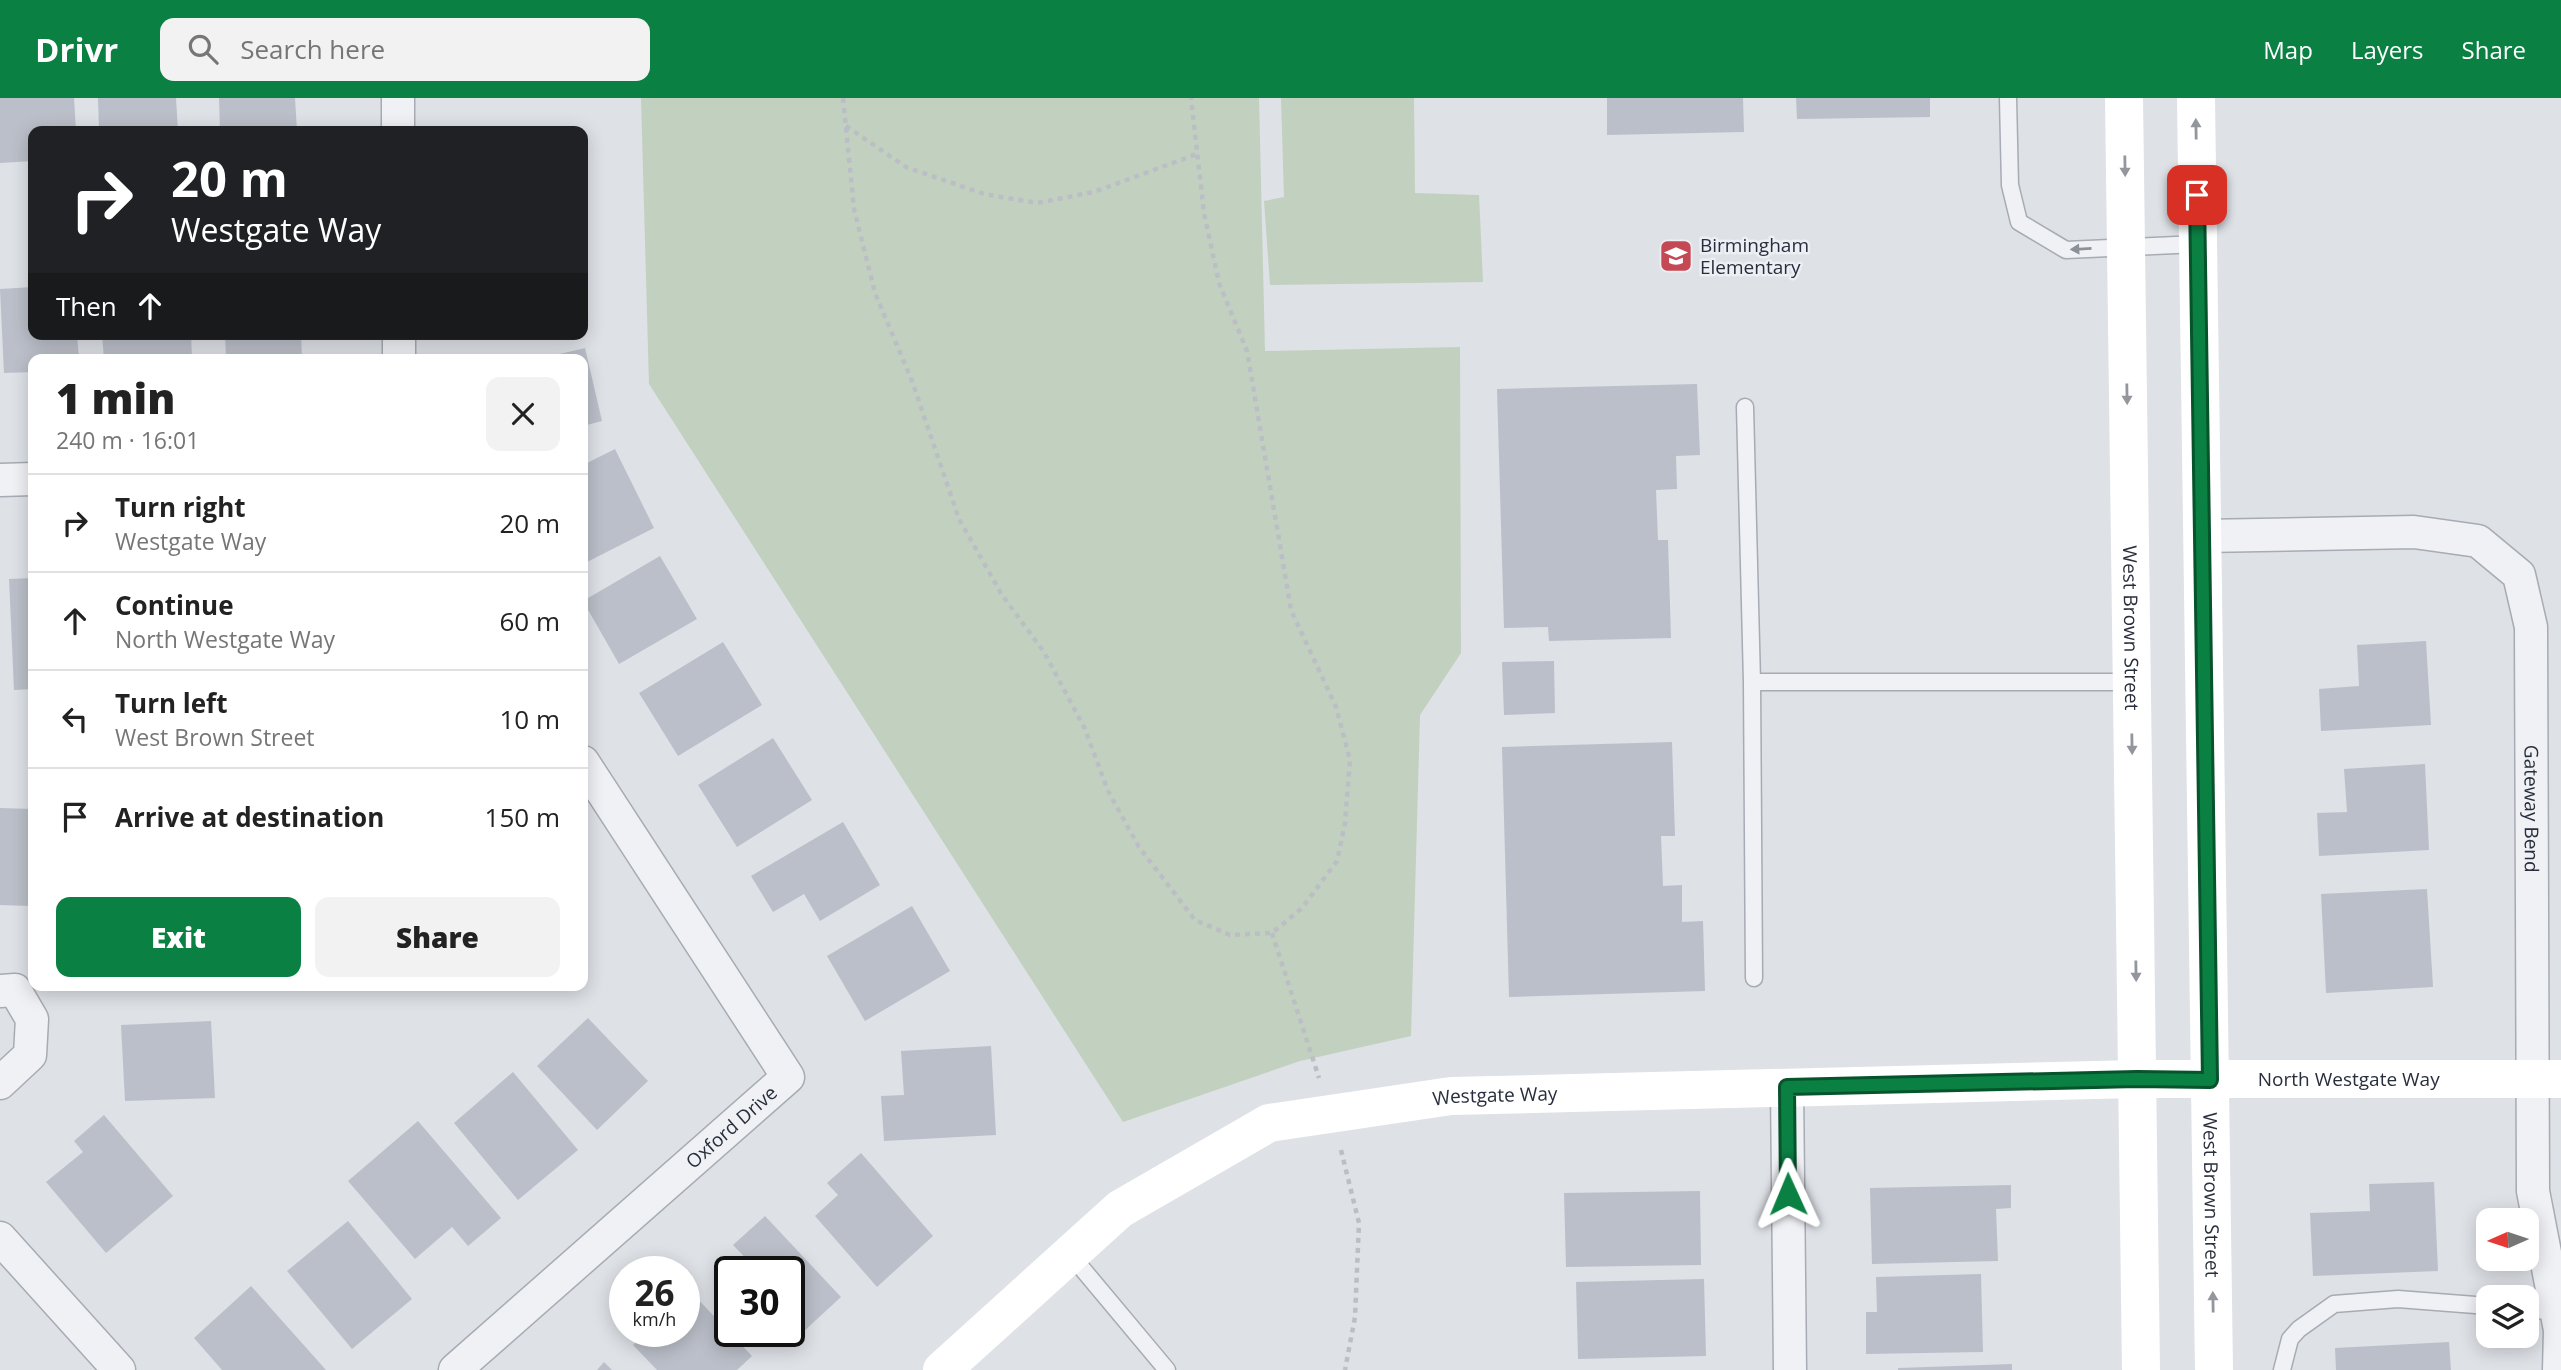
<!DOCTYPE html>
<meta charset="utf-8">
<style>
:root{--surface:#fff;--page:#f2f2f2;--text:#222;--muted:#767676;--line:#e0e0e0;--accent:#0b8043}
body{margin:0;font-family:"Open Sans",sans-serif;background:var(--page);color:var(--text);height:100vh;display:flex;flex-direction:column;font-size:26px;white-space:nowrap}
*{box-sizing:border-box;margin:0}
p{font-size:23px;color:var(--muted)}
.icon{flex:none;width:38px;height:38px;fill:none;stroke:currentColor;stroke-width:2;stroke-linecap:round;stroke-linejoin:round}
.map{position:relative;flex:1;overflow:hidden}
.panel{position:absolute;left:28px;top:256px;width:560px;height:637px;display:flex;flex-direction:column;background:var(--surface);border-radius:14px;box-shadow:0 4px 18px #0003}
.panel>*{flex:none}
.guide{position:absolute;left:28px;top:28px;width:560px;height:214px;border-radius:14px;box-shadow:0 4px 18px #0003;background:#202124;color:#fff;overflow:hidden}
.needle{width:46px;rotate:267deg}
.tools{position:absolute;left:2476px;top:1110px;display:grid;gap:14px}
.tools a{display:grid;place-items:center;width:63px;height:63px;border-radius:14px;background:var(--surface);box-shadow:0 4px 18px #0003;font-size:35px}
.speed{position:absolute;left:609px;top:1158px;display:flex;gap:14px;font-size:35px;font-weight:700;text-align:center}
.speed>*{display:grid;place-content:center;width:91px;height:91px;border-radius:50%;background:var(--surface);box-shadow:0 4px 18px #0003;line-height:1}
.speed small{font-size:18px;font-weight:400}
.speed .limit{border:4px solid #111;border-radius:10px;background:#fff;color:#111}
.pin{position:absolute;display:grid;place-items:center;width:60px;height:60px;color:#fff;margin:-30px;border-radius:14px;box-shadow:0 4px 10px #0006}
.me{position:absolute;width:77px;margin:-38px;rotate:359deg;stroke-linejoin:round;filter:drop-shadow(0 0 5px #0008)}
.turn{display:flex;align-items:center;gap:24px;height:147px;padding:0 28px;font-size:32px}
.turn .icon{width:91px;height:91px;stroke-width:2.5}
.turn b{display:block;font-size:49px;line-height:60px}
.then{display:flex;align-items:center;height:66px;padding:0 28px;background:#0003;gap:14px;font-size:26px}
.round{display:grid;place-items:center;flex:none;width:74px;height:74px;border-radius:14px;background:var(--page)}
.overview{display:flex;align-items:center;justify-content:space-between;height:119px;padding:0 28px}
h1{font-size:42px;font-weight:800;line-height:52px}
.button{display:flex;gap:14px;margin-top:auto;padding:14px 28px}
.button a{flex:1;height:80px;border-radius:14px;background:var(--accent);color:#fff;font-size:28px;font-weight:800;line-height:80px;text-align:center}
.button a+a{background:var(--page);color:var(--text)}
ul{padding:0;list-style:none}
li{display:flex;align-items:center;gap:21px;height:98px;padding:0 28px;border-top:2px solid var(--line)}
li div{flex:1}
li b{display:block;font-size:26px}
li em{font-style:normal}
header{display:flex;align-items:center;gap:42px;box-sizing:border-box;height:98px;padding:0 35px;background:var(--accent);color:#fff}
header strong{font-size:33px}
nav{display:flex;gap:38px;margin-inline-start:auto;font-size:24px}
.search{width:490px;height:63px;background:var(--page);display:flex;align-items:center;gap:18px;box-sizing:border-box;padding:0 24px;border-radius:14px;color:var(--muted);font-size:26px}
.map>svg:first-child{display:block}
.green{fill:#c2d0bf}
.building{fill:#bbbfc9}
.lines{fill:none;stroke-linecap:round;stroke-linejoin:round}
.lane-casing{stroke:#a7abb3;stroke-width:19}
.street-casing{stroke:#a7abb3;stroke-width:35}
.path{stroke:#bcbec5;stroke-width:4.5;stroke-dasharray:5 5;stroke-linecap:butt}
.lane{stroke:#f0f1f5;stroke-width:16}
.street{stroke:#f0f1f5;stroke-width:32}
.secondary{stroke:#fff;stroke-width:38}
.oneway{fill:#94969e}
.oneway2{fill:#8c9098}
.route-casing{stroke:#07532c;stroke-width:18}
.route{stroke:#0b8043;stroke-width:12}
.labels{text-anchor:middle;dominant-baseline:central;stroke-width:5;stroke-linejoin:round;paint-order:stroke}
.poi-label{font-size:19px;fill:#282e3c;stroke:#edeff4;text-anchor:start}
.street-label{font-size:19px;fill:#282e3c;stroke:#edeff4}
</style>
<header>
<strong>Drivr</strong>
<div class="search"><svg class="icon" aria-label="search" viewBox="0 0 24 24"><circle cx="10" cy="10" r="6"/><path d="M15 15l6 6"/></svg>Search here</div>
<nav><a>Map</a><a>Layers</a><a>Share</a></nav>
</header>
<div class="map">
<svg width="2561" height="1272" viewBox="0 0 2561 1272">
<rect width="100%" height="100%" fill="#dee1e6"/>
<!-- green -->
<path class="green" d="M641,0H1259L1265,253L1460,249L1461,555L1420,617L1411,938L1300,963L1123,1024L649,286Z
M1281,0H1414L1415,95L1479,97L1483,184L1270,187L1264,103L1284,99Z"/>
<!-- building -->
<path class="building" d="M0,0H74L76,33H33V63L0,65Z
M98,0H176L178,33H99Z
M219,0H295L297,33H220Z
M1607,0H1743L1744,34L1607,37Z
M1796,0H1930V19L1797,21Z
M33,189V236H77L79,261H33V274L4,275L0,191Z
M102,236H191L192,261H104Z
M225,236H301L302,261H226Z
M585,250L602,323L583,328V261L543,260Z
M1697,286L1700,357L1676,358L1677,391L1656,392L1658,442H1668L1671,540L1549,543L1548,529L1504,530L1497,291Z
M615,351L654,430L583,466V367Z
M660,458L697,521L619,566L583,503Z
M33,480V591L14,592L9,481Z
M2426,543L2431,627L2321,633L2319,591L2359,588L2357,547Z
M723,544L762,607L678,658L639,595Z
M1554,563L1555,615L1504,617L1502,564Z
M773,640L812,702L737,749L698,687Z
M1672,644L1675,738H1661L1663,788L1682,787V824L1703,823L1705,893L1509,899L1502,649Z
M2425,666L2429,752L2319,758L2317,715L2347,714L2344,671Z
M0,710L33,711L31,808L0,807Z
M843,724L880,787L820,823L804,796L773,814L751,778Z
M2427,791L2433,889L2326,895L2321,796Z
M912,808L950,873L865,923L827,858Z
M588,920L648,983L597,1032L537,968Z
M211,923L215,1000L125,1003L121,927Z
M991,948L996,1037L884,1043L881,998L904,997L901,953Z
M513,974L578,1052L518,1102L454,1025Z
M104,1017L173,1098L106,1155L46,1084L83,1054L74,1043Z
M418,1023L501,1120L468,1148L452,1129L415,1161L348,1083Z
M861,1055L933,1138L877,1189L815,1118L838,1097L827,1085Z
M2434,1084L2438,1173L2313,1178L2310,1115L2370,1113L2369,1086Z
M2011,1087V1110L1996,1111L1998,1163L1872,1166L1870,1090Z
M1700,1093L1701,1167L1566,1169L1564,1095Z
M765,1118L841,1199L790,1246L779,1234H789V1174H759L733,1147Z
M348,1123L412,1201L352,1251L287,1173Z
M1981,1176L1983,1254L1866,1256V1214H1877L1876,1179Z
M1704,1181L1706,1258L1578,1261L1576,1184Z
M251,1188L326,1272H222L194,1240Z
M690,1193L752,1258L737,1272H657L633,1247L647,1234H684V1198Z
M2449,1244L2451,1272H2336L2335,1250Z
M604,1264L612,1272H597Z
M2012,1266V1272H1898V1270Z"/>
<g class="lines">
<defs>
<path id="lane" d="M2008,0L2010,87L2019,124L2066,152L2198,146
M1745,309L1752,584L1754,880
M1752,584H2132
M1070,1156L1167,1272
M2527,1211L2556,1214
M2282,1272L2290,1241L2299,1231L2334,1206L2398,1201L2488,1208"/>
<g id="street">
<path d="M398,0V33"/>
<path d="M399,236V261"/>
<path d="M0,382L33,381"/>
<path id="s1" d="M2203,438L2414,434L2478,443L2519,477L2531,529L2533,1093L2560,1232L2559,1272"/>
<path d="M0,893L15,892L32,921L30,957L0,985"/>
<path d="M1787,989L1790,1272"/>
<path d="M0,1140L119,1272"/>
<path id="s2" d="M455,1272L788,979L583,664"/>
</g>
</defs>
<!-- lane casing -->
<use href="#lane" class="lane-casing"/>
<!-- street casing -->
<use href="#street" class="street-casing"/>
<!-- path -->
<path class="path" d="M843,0L854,111L875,195L912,283L959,421L1002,497L1044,554L1085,631L1108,693L1139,749L1195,822L1230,837L1272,835L1302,810L1337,763L1345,725L1350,662L1336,609L1291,512L1247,253L1219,185L1204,115L1191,0
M846,28L906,69L984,96L1037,105L1094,94L1197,56
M1272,835L1319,980
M1341,1052L1359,1125L1355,1219L1345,1272"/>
<!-- lane -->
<use href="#lane" class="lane"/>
<!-- street -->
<use href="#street" class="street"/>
<!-- secondary -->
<g class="secondary">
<path id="s3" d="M2124,0L2141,1272"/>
<path id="s4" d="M2196,0L2214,1272"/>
<path id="s5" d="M942,1272L1120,1111L1269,1025L1451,998L2137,981H2561"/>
</g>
</g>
<!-- one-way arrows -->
<defs><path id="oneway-solid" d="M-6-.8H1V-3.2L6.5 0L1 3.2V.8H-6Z" transform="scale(1.75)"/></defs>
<g class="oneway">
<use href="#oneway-solid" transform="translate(2196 31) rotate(-91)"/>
<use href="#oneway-solid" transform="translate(2125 68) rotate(89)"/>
<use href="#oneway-solid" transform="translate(2127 296) rotate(89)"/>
<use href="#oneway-solid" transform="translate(2132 646) rotate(89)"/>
<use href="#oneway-solid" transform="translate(2136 873) rotate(89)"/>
<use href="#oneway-solid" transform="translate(2213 1204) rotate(-91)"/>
</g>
<use class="oneway2" href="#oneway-solid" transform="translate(2081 151) rotate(177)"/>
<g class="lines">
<defs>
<path id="route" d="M1788,1096L1787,989L2137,981L2210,982L2197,97"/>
</defs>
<!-- route casing -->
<use href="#route" class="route-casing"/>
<!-- route -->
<use href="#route" class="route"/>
</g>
<!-- icons -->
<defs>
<symbol id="school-square" viewBox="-11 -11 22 22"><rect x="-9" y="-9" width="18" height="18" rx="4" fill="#c54954" stroke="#edeff4"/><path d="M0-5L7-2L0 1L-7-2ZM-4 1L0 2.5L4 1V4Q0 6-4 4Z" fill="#fff"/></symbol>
</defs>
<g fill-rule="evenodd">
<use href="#school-square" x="1657" y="139" width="38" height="38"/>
</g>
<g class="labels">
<!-- poi labels -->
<g class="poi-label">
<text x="1700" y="147">Birmingham<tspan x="1700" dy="22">Elementary</tspan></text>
</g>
<!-- street labels -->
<g class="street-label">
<text stroke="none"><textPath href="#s3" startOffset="530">West Brown Street</textPath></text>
<text stroke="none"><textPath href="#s1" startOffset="564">Gateway Bend</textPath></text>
<text stroke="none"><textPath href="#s5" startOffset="1494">North Westgate Way</textPath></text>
<text stroke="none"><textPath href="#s5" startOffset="640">Westgate Way</textPath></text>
<text stroke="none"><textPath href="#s2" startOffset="368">Oxford Drive</textPath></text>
<text stroke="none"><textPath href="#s4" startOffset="1097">West Brown Street</textPath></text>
</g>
</g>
</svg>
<div class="tools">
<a><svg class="needle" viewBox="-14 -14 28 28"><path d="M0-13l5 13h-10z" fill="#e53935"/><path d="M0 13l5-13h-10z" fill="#767676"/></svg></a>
<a><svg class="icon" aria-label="layers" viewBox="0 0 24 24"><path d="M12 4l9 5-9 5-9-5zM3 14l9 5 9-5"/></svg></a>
</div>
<div class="speed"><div>26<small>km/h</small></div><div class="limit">30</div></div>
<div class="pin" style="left:2197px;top:97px;background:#d93025"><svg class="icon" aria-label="arrive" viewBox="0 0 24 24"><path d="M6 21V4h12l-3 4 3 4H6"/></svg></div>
<svg class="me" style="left:1788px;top:1096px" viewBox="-20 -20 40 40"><path d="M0-17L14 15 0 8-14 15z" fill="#0b8043" stroke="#fff" stroke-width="4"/></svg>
<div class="guide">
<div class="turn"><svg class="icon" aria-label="right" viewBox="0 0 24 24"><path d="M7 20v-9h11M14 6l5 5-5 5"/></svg><div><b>20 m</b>Westgate Way</div></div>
<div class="then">Then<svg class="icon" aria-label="ahead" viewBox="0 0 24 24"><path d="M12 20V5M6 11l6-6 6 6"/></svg></div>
</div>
<section class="panel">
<div class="overview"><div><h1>1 min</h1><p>240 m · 16:01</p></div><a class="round"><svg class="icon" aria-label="close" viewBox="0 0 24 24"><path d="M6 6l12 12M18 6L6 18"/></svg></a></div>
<ul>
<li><svg class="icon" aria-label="right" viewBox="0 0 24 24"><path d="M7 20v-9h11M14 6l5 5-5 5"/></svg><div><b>Turn right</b><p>Westgate Way</p></div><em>20 m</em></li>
<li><svg class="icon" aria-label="ahead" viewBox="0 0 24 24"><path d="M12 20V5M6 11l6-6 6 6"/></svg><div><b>Continue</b><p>North Westgate Way</p></div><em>60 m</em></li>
<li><svg class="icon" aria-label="left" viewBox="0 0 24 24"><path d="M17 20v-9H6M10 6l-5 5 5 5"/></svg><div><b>Turn left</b><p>West Brown Street</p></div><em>10 m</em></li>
<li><svg class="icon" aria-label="arrive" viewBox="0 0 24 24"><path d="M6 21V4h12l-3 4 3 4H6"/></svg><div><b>Arrive at destination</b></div><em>150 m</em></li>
</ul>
<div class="button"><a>Exit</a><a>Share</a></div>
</section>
</div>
